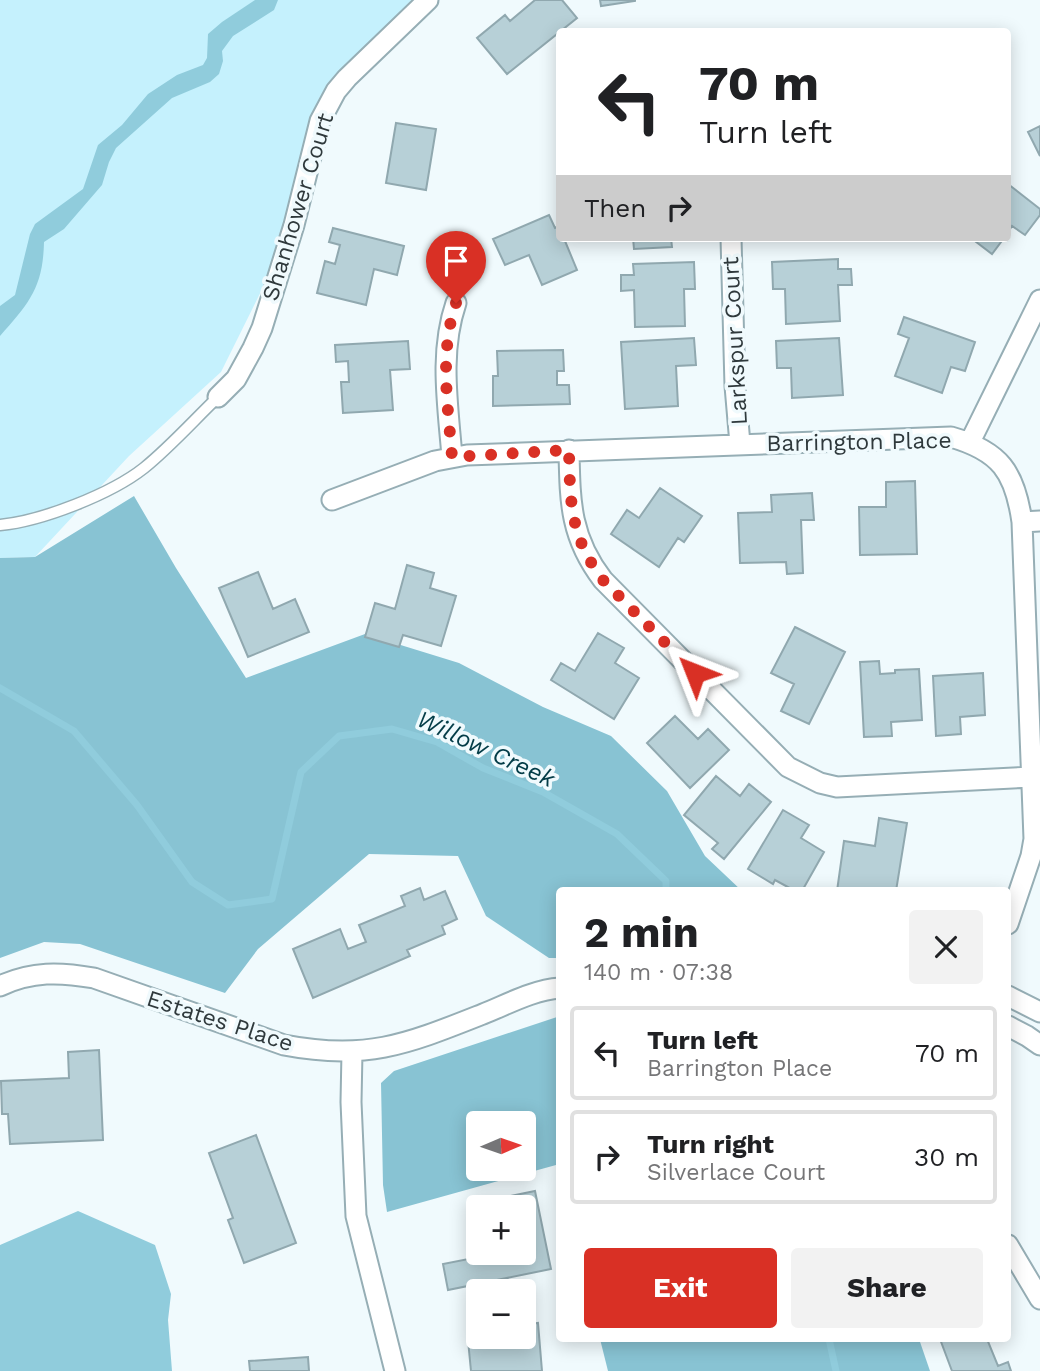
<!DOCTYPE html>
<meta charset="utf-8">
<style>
:root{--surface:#fff;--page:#f2f2f2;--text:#202124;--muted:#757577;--line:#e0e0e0;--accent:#d93025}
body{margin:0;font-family:"Work Sans",sans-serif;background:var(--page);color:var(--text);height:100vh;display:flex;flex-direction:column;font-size:26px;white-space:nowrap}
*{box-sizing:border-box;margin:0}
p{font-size:23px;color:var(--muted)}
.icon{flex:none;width:38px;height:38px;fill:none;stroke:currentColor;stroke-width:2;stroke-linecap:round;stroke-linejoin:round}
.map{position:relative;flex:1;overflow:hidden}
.drawer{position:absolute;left:556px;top:887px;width:455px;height:455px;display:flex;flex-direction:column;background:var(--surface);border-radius:7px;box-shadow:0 4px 18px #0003}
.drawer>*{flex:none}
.guide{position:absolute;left:556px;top:28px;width:455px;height:214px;border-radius:7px;box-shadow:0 4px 18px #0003;background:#fff;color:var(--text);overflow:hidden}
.needle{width:46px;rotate:88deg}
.controls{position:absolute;left:466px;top:1111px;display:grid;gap:14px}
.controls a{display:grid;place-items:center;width:70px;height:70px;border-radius:7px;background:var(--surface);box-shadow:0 4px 18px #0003;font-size:35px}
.pin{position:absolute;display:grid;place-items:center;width:60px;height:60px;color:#fff;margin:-72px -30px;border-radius:50% 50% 50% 0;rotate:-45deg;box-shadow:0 0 7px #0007}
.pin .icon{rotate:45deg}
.me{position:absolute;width:77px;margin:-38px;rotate:315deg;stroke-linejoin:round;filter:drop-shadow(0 0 5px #0008)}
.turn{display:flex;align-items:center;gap:24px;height:147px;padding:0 28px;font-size:32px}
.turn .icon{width:91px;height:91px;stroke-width:2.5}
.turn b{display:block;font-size:49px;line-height:60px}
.then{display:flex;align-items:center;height:66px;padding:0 28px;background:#0003;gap:14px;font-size:26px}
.round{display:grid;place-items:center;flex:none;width:74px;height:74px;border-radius:7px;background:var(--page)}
.overview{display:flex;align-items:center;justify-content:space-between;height:119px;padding:0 28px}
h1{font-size:42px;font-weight:700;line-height:52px}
.primary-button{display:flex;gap:14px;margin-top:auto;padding:14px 28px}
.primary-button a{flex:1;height:80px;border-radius:7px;background:var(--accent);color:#fff;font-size:28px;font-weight:700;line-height:80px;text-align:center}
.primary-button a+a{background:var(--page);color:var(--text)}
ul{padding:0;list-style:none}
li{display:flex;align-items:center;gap:21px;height:94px;margin:0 14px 10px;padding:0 14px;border:4px solid var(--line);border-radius:7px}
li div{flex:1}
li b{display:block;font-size:26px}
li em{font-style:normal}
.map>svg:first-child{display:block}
.green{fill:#c5f1fd}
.forest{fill:#88c3d3;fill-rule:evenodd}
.water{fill:#90ccdc}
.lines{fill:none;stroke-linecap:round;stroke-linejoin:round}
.stream{stroke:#90ccdc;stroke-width:7}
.building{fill:#b7d0d7;stroke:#90a8af;stroke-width:2}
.lane-casing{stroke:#96aeb5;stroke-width:13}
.street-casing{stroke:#96aeb5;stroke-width:23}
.lane{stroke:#fff;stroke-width:10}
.street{stroke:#fff;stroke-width:19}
.route{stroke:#d93025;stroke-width:12;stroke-dasharray:0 21.6}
.labels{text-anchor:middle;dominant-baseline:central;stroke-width:7;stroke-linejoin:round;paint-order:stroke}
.street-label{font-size:23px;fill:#2f393c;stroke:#f0fafd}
.water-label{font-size:24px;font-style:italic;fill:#043d48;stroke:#f0fafd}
</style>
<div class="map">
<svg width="1040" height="1371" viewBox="0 0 1040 1371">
<rect width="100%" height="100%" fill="#f0fafd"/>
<!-- green -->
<path class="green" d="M0,0H426L320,121L294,225L221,372L129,456L35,557L0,558Z"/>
<!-- forest -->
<path class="forest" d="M134,496L176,568L246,678L365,634L459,663L543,707L611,736L667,791L705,856L742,891H560V958H549L486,916L458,856L369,854L258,949L225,993L80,944L44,942L0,958V558L35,557Z
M560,1016V1180L556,1165L387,1212L383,1185L381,1083L394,1071ZM478,1124H523V1169H478Z
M600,1339H919L930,1371H608Z"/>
<!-- water -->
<path class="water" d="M255,0H278L274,10L233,36L222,51L223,61L219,74L210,82L172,98L116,148L109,162L102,185L64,229L44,242C43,288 29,303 0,336V306L15,295L30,234L35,224L83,189L98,145L122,125L148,94L177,75L203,65L207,58L208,34L222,22Z
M78,1211L155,1245L171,1294L168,1320L172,1371H0V1245Z"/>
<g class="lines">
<!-- stream -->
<path class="stream" d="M0,688L74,731L137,805L192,882L228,905L272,899L301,772L339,736L392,729L437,742L483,768L543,792L617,834L666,881V891
M829,1339L836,1371"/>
</g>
<!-- building -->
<path class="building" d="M535,0H562L577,18L507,74L477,38L505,15L510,21Z
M600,0H635V1L601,6Z
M396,123L436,129L426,190L386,183Z
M1040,126V156L1028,132Z
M1008,184L1040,209V215L1025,235L1012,226L1008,232Z
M549,215L555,228L560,226V238H573L565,241L577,270L542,285L529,255L505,265L493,239Z
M333,228L404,246L397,275L374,269L366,305L317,293L325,261L335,264L340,245L329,242Z
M633,238H671L672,247L634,249Z
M971,238H1004L992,254Z
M838,259V269H851L852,285H838L840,321L786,324L785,289H773L772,262Z
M694,262L695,289H684L685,326L635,327L634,290L621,291V275H634L633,264Z
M904,317L975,342L965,371L951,367L942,393L895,376L909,338L898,334Z
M694,338L696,365L676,366L678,406L625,409L621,342Z
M839,338L843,395L792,398L791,368H777L776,341Z
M408,341L410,369L390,370L393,410L343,413L341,382H349L348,361L336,362L335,345Z
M563,350L564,371H557V385H569L570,404L493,406V376H498L497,351Z
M915,481L917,554L860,555L859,507H886V482Z
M660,488L702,516L684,542L678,538L659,567L611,534L627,510L639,518Z
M812,493L814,520H801L803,573L787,574L786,562L740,563L738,513L772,512L771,495Z
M407,565L434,573L430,588L456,596L441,646L403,635L399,647L365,637L375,603L395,609Z
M258,572L273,609L295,599L309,632L248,657L219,588Z
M795,627L845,652L809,724L781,711L794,684L771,673Z
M598,633L624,648L615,663L639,678L614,719L551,680L561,663L575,671Z
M879,661L880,674L895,673V670L919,669L922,720L891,722L892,736L864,737L860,662Z
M983,673L985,715L960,717L961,734L936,736L933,676Z
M675,716L698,739L708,729L729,750L690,788L647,743Z
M716,776L740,796L749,784L771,802L724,859L712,849L718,843L684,815Z
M783,810L809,825L801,838L824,852L802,891H795L775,880L773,884L748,869Z
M879,818L907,823L896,891H837L844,841L875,846Z
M420,888L424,900L445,891L457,919L442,926L445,934L407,950L410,956L313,998L293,949L340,929L348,949L366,942L359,925L405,906L401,896Z
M99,1050L103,1140L10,1144L8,1114H2L1,1081L69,1078L68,1052Z
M256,1135L296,1243L244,1263L228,1220L233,1218L209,1153Z
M535,1191L551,1269L448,1290L443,1264L489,1255V1253H523V1208H478V1228L476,1229L471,1204Z
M538,1323L542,1371H471L468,1340L523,1337V1325Z
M940,1339H987L998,1366L1008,1362L1011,1371H952Z
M308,1357L309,1371H250L249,1361Z"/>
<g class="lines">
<defs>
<path id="lane" d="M0,525C42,521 111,494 144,468C170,447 194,420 218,397"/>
<path id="street" d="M731,238L735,386L740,444
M218,397L236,379L253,348L262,328L294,225L320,121L336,91L347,78L428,0
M970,442L1040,300
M569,450C570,502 570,537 603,580L788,767L820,783L837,787L1032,777
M452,457C448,405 439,353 456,303
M332,500L435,461L467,455L951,437C1000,451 1015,472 1022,522L1034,839L1031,856L1008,924
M1022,522L1040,521
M0,986C32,971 60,972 94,978L284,1045C367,1061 407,1044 483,1014C508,1004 533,990 560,988
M1008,996L1040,1012
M1008,1026L1027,1036L1040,1045
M352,1052L351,1102L356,1216L395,1371
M1008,1245L1040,1299"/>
</defs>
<!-- lane casing -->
<use href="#lane" class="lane-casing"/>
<!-- street casing -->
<use href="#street" class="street-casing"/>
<!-- lane -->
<use href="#lane" class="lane"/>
<!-- street -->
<use href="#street" class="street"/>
</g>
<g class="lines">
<!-- route -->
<path class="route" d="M456,303C439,353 448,405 452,457L569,450C570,502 570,537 603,580L695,673"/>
</g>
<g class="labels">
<!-- street labels -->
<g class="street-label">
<text transform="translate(298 207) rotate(-73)">Shanhower Court</text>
<text transform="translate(735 341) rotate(-93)">Larkspur Court</text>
<text transform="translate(859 442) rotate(-1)">Barrington Place</text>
<text transform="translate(220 1021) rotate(18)">Estates Place</text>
</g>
<!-- water labels -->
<g class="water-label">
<text transform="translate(486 749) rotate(25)">Willow Creek</text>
</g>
</g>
</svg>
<div class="controls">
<a><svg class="needle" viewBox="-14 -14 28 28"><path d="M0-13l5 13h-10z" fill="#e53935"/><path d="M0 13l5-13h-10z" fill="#757577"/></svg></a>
<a>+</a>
<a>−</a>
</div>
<div class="pin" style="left:456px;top:303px;background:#d93025"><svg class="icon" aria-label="arrive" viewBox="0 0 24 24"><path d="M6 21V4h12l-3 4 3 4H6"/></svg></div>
<svg class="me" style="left:695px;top:673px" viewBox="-20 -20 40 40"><path d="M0-17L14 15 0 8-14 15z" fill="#d93025" stroke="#fff" stroke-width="4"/></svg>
<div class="guide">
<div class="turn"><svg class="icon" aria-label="left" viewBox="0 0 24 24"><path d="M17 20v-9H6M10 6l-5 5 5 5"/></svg><div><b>70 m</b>Turn left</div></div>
<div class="then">Then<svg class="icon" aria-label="right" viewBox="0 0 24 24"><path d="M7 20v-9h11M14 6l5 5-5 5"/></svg></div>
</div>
<section class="drawer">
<div class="overview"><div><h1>2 min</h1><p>140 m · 07:38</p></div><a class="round"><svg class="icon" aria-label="close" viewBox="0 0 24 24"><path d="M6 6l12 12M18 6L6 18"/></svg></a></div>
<ul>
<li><svg class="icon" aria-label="left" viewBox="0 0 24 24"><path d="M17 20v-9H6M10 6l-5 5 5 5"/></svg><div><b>Turn left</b><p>Barrington Place</p></div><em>70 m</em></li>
<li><svg class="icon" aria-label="right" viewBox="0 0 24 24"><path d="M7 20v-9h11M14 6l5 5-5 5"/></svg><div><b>Turn right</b><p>Silverlace Court</p></div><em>30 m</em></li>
</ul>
<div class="primary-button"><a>Exit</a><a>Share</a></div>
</section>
</div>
